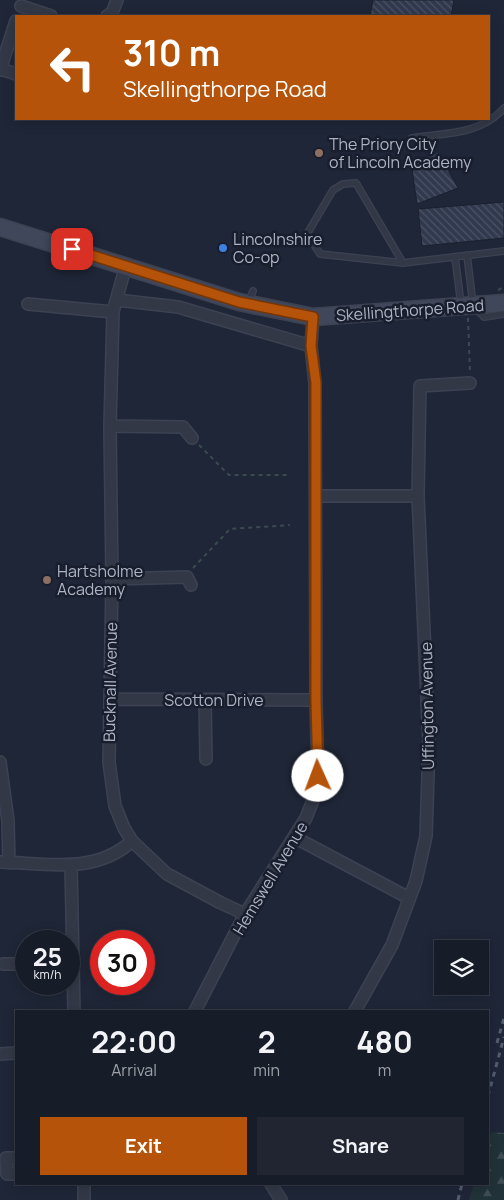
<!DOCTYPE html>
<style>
:root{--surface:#171c29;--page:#202531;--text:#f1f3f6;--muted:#9ea1a8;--line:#363a46;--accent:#b45309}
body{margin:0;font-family:Manrope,sans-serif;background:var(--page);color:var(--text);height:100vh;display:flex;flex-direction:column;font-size:19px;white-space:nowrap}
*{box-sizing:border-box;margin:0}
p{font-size:16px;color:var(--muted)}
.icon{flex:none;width:28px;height:28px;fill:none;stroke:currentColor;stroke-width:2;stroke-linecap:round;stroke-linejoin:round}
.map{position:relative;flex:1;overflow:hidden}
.drawer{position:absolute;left:15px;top:1010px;width:474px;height:175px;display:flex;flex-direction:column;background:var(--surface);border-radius:0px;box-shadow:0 2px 12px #0003,0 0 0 1px var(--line)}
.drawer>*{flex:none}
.top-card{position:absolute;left:15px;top:15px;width:475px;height:105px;border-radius:0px;box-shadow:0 2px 12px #0003,0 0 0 1px var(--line);background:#b45309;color:#fff;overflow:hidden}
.fabs{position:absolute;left:434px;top:940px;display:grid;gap:10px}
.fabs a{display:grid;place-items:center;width:55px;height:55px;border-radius:0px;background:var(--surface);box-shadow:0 2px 12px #0003,0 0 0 1px var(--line);font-size:25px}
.speed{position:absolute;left:15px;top:930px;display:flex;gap:10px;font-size:25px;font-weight:700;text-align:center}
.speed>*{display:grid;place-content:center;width:65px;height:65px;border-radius:50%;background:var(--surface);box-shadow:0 2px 12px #0003,0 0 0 1px var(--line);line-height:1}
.speed small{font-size:12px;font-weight:400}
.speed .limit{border:8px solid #d22;background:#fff;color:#111}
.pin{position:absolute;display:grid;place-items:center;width:42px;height:42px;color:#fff;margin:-21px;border-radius:10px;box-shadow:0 2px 8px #0006}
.me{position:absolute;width:55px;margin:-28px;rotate:358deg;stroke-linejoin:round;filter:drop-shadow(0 0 4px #0008)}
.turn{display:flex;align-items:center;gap:18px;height:105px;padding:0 25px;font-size:22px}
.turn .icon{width:65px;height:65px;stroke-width:2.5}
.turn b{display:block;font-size:35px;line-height:42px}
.eta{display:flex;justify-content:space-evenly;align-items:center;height:85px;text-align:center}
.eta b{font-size:30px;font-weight:700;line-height:35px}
.button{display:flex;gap:10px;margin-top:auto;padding:10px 25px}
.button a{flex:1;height:58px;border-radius:0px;background:var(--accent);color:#fff;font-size:20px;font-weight:700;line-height:58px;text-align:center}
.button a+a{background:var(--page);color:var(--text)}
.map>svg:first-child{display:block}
.forest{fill:url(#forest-firs)}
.building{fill:url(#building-back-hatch);stroke:#1a202e}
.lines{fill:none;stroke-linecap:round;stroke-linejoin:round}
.service-casing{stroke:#3c4251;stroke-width:8}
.minor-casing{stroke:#3c4251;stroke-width:14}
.secondary-casing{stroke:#3c4251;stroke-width:19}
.path{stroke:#3a4b50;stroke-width:2;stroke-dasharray:4 4;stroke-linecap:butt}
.service{stroke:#333847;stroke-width:5.5}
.minor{stroke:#333847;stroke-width:11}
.secondary{stroke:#41475a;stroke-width:16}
.rail{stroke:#545c6f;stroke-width:3;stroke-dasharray:5 5;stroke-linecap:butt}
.route-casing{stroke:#753606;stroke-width:12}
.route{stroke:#b45309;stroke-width:9}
.education-dot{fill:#8d6e63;stroke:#181e2c;stroke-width:2}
.shop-dot{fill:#3f7fe0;stroke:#181e2c;stroke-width:2}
.labels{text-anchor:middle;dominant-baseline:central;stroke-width:5;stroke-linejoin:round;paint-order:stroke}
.poi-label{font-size:16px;fill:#adb3c4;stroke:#181e2c;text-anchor:start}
.street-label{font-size:16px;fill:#adb3c4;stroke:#181e2c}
</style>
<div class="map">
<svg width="504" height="1200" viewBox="0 0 504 1200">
<defs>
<pattern id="forest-firs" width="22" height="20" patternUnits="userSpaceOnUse" patternTransform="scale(1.25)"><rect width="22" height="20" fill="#213238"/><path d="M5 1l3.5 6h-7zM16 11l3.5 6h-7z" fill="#3f4d53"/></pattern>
<pattern id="building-back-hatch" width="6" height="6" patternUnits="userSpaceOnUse" patternTransform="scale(1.25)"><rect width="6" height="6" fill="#31394e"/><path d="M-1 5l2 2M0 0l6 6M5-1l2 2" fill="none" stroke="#4c5366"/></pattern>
</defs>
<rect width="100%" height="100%" fill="#1f2637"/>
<!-- forest -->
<path class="forest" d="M491,1132L504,1133V1200H469L474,1184H488V1143Z"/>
<!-- building -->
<path class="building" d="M373,0H454L451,16H370Z
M438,152L458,188L417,204L411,162Z
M504,202V238L422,246L418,209Z"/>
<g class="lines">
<defs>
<path id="service" d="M412,138C444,133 481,135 504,108
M356,183L403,263L320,254L307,234L333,190L343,184Z
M467,255L473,305L484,317L504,314
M455,257L461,304
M403,263L504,251
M249,301L253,291"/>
<path id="minor" d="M21,6L51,16
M107,16L112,13L117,0
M0,69L16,74
M0,70L16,21
M126,265L113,312L110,426L112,579L109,762L115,806L124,828L132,841L167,874L221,903L245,914
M117,300L178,307L311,346
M28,304L113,312
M110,426L183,427
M183,427L192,438
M316,496H418
M112,579L187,577L191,585
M112,699L316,700
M205,700L206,759
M0,762L8,821L9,863
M294,837L409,898
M0,862C45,863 95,875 132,841
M71,866L74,1011
M3,964H26
M195,1011L245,914L306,818L315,795L318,776L316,700L315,383L311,346L313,317
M355,1011L392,945L416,881L426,836L429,744L418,496L420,386L470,383
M0,1054L16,1053
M16,1158H6L7,1174H16
M84,1184V1200
M271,1184L281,1200"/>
<path id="secondary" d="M0,227L239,302L313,317L504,303"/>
</defs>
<!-- service casing -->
<use href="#service" class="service-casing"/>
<!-- minor casing -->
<use href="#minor" class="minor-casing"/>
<!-- secondary casing -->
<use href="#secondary" class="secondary-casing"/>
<!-- path -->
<path class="path" d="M498,290L504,287
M468,318L470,373
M199,445L229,475H289
M193,568L230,529L290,525"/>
<!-- service -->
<use href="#service" class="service"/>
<!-- minor -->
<use href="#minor" class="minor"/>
<!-- secondary -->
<use href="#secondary" class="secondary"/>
<!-- rail -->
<path class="rail" d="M497,1043L504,1018
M488,1096L504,1037
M458,1200L462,1184"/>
</g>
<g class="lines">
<defs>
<path id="route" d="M72,249L239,302L313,317L311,346L316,383V700L318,776"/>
</defs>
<!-- route casing -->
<use href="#route" class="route-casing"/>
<!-- route -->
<use href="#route" class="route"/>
</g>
<!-- markers -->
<g class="education-dot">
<circle cx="319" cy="153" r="5"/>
<circle cx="47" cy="580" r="5"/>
</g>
<circle class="shop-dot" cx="223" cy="248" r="5"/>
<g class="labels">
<!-- poi labels -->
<g class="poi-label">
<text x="329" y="144">The Priory City<tspan x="329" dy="18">of Lincoln Academy</tspan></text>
<text x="233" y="239">Lincolnshire<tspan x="233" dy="18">Co-op</tspan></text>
<text x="57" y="571">Hartsholme<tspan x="57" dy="18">Academy</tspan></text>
</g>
<!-- street labels -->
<g class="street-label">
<text transform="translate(410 310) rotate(-4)">Skellingthorpe Road</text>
<text transform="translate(110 682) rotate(-89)">Bucknall Avenue</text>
<text x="214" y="700">Scotton Drive</text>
<text transform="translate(427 706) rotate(-91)">Uffington Avenue</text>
<text transform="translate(270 878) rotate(-59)">Hemswell Avenue</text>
</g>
</g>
</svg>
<div class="fabs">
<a><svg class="icon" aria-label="layers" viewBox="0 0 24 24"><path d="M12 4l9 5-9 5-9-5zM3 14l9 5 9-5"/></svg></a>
</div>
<div class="speed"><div>25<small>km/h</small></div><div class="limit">30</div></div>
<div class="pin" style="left:72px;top:249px;background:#d93025"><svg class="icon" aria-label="arrive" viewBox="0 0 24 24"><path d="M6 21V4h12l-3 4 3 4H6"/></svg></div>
<svg class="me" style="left:318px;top:776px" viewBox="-20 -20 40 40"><circle r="19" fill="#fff"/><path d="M0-13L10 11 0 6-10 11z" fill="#b45309"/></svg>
<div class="top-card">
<div class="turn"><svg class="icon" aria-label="left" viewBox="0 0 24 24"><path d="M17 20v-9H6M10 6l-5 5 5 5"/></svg><div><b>310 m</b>Skellingthorpe Road</div></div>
</div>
<section class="drawer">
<div class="eta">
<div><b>22:00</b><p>Arrival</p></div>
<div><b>2</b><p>min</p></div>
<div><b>480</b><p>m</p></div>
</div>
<div class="button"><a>Exit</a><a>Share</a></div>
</section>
</div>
